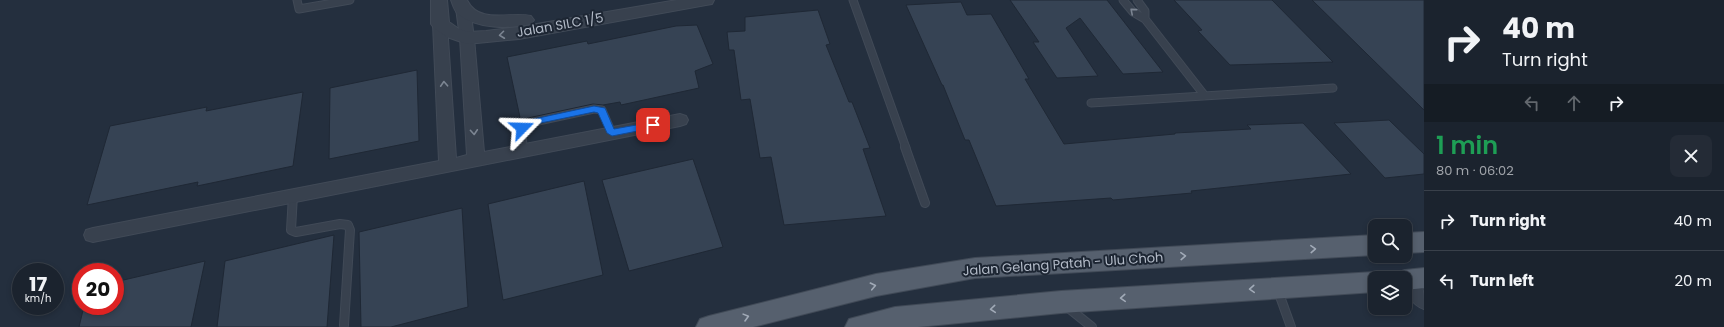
<!DOCTYPE html>
<meta charset="utf-8">
<style>
:root{--surface:#1b232e;--page:#242b36;--text:#f1f3f6;--muted:#a0a4aa;--line:#39404a}
body{margin:0;font-family:Poppins,sans-serif;background:var(--page);color:var(--text);height:100vh;display:flex;flex-direction:column;font-size:15px;white-space:nowrap}
*{box-sizing:border-box;margin:0}
p{font-size:13px;color:var(--muted)}
.icon{flex:none;width:22px;height:22px;fill:none;stroke:currentColor;stroke-width:2;stroke-linecap:round;stroke-linejoin:round}
.map{position:relative;flex:1;overflow:hidden}
.details{display:flex;flex-direction:column;background:var(--surface);width:300px}
.details>*{flex:none}
.hud{background:#1b232e;color:var(--text);overflow:hidden}
.controls{position:absolute;left:1368px;top:219px;display:grid;gap:8px}
.controls a{display:grid;place-items:center;width:44px;height:44px;border-radius:8px;background:var(--surface);box-shadow:0 2px 6px #0003,0 0 0 1px var(--line);font-size:20px}
.speed{position:absolute;left:12px;top:263px;display:flex;gap:8px;font-size:20px;font-weight:700;text-align:center}
.speed>*{display:grid;place-content:center;width:52px;height:52px;border-radius:50%;background:var(--surface);box-shadow:0 2px 6px #0003,0 0 0 1px var(--line);line-height:1}
.speed small{font-size:10px;font-weight:400}
.speed .limit{border:6px solid #d22;background:#fff;color:#111}
.pin{position:absolute;display:grid;place-items:center;width:34px;height:34px;color:#fff;margin:-17px;border-radius:8px;box-shadow:0 2px 6px #0006}
.me{position:absolute;width:44px;margin:-22px;rotate:68deg;stroke-linejoin:round;filter:drop-shadow(0 0 3px #0008)}
.turn{display:flex;align-items:center;gap:14px;height:84px;padding:0 12px;font-size:18px}
.turn .icon{width:52px;height:52px;stroke-width:2.5}
.turn b{display:block;font-size:28px;line-height:34px}
.lanes{display:flex;align-items:center;height:38px;padding:0 12px;background:#0003;justify-content:center;gap:20px;direction:ltr}
.lanes .off{opacity:.35}
.round{display:grid;place-items:center;flex:none;width:42px;height:42px;border-radius:8px;background:var(--page)}
.headline{display:flex;align-items:center;justify-content:space-between;height:68px;padding:0 12px}
h1{font-size:24px;font-weight:600;line-height:30px;color:#1e9e55}
ul{padding:0;list-style:none}
li{display:flex;align-items:center;gap:12px;height:60px;padding:0 12px;border-top:1px solid var(--line)}
li div{flex:1}
li b{display:block;font-size:15px}
li em{font-style:normal}
main{display:flex;flex:1;min-height:0}
.map>svg:first-child{display:block}
.building{fill:#364354;stroke:#1f2835}
.lines{fill:none;stroke-linecap:round;stroke-linejoin:round}
.service-far1-casing{stroke:#414a57;stroke-width:9}
.service-casing{stroke:#414a57;stroke-width:10}
.minor-casing{stroke:#414a57;stroke-width:2}
.tertiary-casing{stroke:#414a57;stroke-width:2}
.primary-casing{stroke:#414a57;stroke-width:2}
.service-far1{stroke:#38414e;stroke-width:7}
.service{stroke:#38414e;stroke-width:8}
.minor{fill:#38414e;fill-rule:evenodd}
.tertiary{fill:#38414e;fill-rule:evenodd}
.primary{fill:#56606e;fill-rule:evenodd}
.oneway{stroke:#7c8592}
.oneway2{stroke:#a1aab7}
.route{fill:#1a73e8;stroke:#114b97}
.labels{text-anchor:middle;dominant-baseline:central;stroke-width:4;stroke-linejoin:round;paint-order:stroke}
.street-label{font-size:13px;fill:#b4bcc9;stroke:#1d2633}
</style>
<main>
<div class="map">
<svg width="1424" height="327" viewBox="0 0 1424 327">
<rect width="100%" height="100%" fill="#242f3e"/>
<!-- building -->
<path class="building" d="M1010,0H1107L1163,72L1123,74L1080,18L1066,28L1098,76L1057,78L1033,42H1039Z
M1174,0H1272L1333,62L1230,65L1198,31L1202,30Z
M1312,0H1424V110Z
M961,2L967,15L991,14L1029,79H1025L1064,144L1175,134V133L1251,129L1247,125L1303,123L1351,174L1191,191L1192,193L1113,200L1111,198L996,206L969,140H965L943,85H942L906,5Z
M818,10L830,44L826,45L849,102H852L870,148L863,149L886,216L784,225L771,157L760,158L750,99L741,100L734,50H729L727,32L745,31V17Z
M697,25L713,64L695,71L699,88L621,105L620,102L603,105L593,104L528,118L521,122L507,57L587,41L588,44L676,26Z
M417,70L419,141L329,159L330,88Z
M303,92L293,166L197,186L198,182L87,205L110,126L207,107L206,111Z
M1389,120L1424,154V174L1385,178L1334,123Z
M693,159L723,247L629,271L602,180Z
M584,181L603,275L503,300L488,204Z
M462,208L468,307L391,327H361L359,232Z
M334,235L327,327H217L225,261Z
M205,261L191,327H79L84,306H115V282Z"/>
<g class="lines">
<defs>
<path id="service-far1" d="M297,0L299,9L350,0
M853,0L906,148
M1123,0L1133,12L1145,19L1205,96
M1137,0L1145,11V19
M1091,103L1333,88
M523,148L522,128L529,123L594,109L602,110L612,133"/>
<path id="service" d="M523,147V150
M905,147L925,203
M293,195L291,230L296,232L340,224L348,225L350,230L344,325
M1277,288L1291,327
M1066,306L1092,327"/>
<path id="minor" d="M463,4L468,5L470,8L474,38L484,152L680,114L686,116L688,120L686,124L680,126L93,242L86,240L84,235L86,230L93,228L439,161L433,24L435,21L440,20L445,21L447,24L456,158L467,155L460,38L456,8L458,5Z
M1409,272C1424,278 1424,293 1424,309C1411,305 1405,291 1405,278H1400L1402,274Z"/>
<path id="tertiary" d="M431,0H447L449,22L459,29L468,32L486,31L519,27L677,0H714L712,4L706,5L519,39L467,44L447,37L434,28L431,24Z
M451,0H467C479,25 511,11 531,16L534,20L531,24C510,29 476,29 458,14C454,10 453,5 451,0Z"/>
<path id="primary" d="M1424,232V252L1405,253V233Z
M1375,235V255L975,278L876,296L753,327H696L700,319L709,316L876,274L975,258Z
M1424,268V288L1405,290V278H1393L1396,273L1405,270Z
M1375,272L1384,275L1386,278H1375V292L1061,313L918,327H845L849,319L895,307L1061,291Z"/>
</defs>
<!-- service-far1 casing -->
<use href="#service-far1" class="service-far1-casing"/>
<!-- service casing -->
<use href="#service" class="service-casing"/>
<!-- minor casing -->
<use href="#minor" class="minor-casing"/>
<!-- tertiary casing -->
<use href="#tertiary" class="tertiary-casing"/>
<!-- primary casing -->
<use href="#primary" class="primary-casing"/>
<!-- service-far1 -->
<use href="#service-far1" class="service-far1"/>
<!-- service -->
<use href="#service" class="service"/>
<!-- minor -->
<use href="#minor" class="minor"/>
<!-- tertiary -->
<use href="#tertiary" class="tertiary"/>
<!-- primary -->
<use href="#primary" class="primary"/>
</g>
<!-- one-way arrows -->
<defs><path id="oneway-chevron" d="M-2-3.5L2.5 0L-2 3.5" fill="none" stroke-width="1.6" stroke-linecap="round" stroke-linejoin="round"/></defs>
<g class="oneway">
<use href="#oneway-chevron" transform="translate(1133 11) rotate(-139)"/>
<use href="#oneway-chevron" transform="translate(502 35) rotate(173)"/>
<use href="#oneway-chevron" transform="translate(444 84) rotate(-93)"/>
<use href="#oneway-chevron" transform="translate(474 132) rotate(86)"/>
</g>
<g class="oneway2">
<use href="#oneway-chevron" transform="translate(1313 249) rotate(-3)"/>
<use href="#oneway-chevron" transform="translate(1183 256) rotate(-3)"/>
<use href="#oneway-chevron" transform="translate(873 286) rotate(-12)"/>
<use href="#oneway-chevron" transform="translate(1252 289) rotate(176)"/>
<use href="#oneway-chevron" transform="translate(1123 298) rotate(176)"/>
<use href="#oneway-chevron" transform="translate(993 309) rotate(175)"/>
<use href="#oneway-chevron" transform="translate(746 317) rotate(-15)"/>
</g>
<!-- route -->
<path class="route" d="M594,106L605,108L614,129L653,122L657,125L653,128L612,136L607,133L598,113L594,112L531,125L522,131L518,128L529,120Z"/>
<g class="labels">
<!-- street labels -->
<g class="street-label">
<text transform="translate(560 25) rotate(-10)">Jalan SILC 1/5</text>
<text transform="translate(1063 264) rotate(-4)">Jalan Gelang Patah - Ulu Choh</text>
</g>
</g>
</svg>
<div class="controls">
<a><svg class="icon" aria-label="search" viewBox="0 0 24 24"><circle cx="10" cy="10" r="6"/><path d="M15 15l6 6"/></svg></a>
<a><svg class="icon" aria-label="layers" viewBox="0 0 24 24"><path d="M12 4l9 5-9 5-9-5zM3 14l9 5 9-5"/></svg></a>
</div>
<div class="speed"><div>17<small>km/h</small></div><div class="limit">20</div></div>
<div class="pin" style="left:653px;top:125px;background:#d93025"><svg class="icon" aria-label="arrive" viewBox="0 0 24 24"><path d="M6 21V4h12l-3 4 3 4H6"/></svg></div>
<svg class="me" style="left:522px;top:128px" viewBox="-20 -20 40 40"><path d="M0-17L14 15 0 8-14 15z" fill="#1a73e8" stroke="#fff" stroke-width="4"/></svg>
</div>
<section class="details">
<div class="hud">
<div class="turn"><svg class="icon" aria-label="right" viewBox="0 0 24 24"><path d="M7 20v-9h11M14 6l5 5-5 5"/></svg><div><b>40 m</b>Turn right</div></div>
<div class="lanes"><svg class="icon off" aria-label="left" viewBox="0 0 24 24"><path d="M17 20v-9H6M10 6l-5 5 5 5"/></svg><svg class="icon off" aria-label="ahead" viewBox="0 0 24 24"><path d="M12 20V5M6 11l6-6 6 6"/></svg><svg class="icon" aria-label="right" viewBox="0 0 24 24"><path d="M7 20v-9h11M14 6l5 5-5 5"/></svg></div>
</div>
<div class="headline"><div><h1>1 min</h1><p>80 m · 06:02</p></div><a class="round"><svg class="icon" aria-label="close" viewBox="0 0 24 24"><path d="M6 6l12 12M18 6L6 18"/></svg></a></div>
<ul>
<li><svg class="icon" aria-label="right" viewBox="0 0 24 24"><path d="M7 20v-9h11M14 6l5 5-5 5"/></svg><div><b>Turn right</b></div><em>40 m</em></li>
<li><svg class="icon" aria-label="left" viewBox="0 0 24 24"><path d="M17 20v-9H6M10 6l-5 5 5 5"/></svg><div><b>Turn left</b></div><em>20 m</em></li>
</ul>
</section>
</main>
